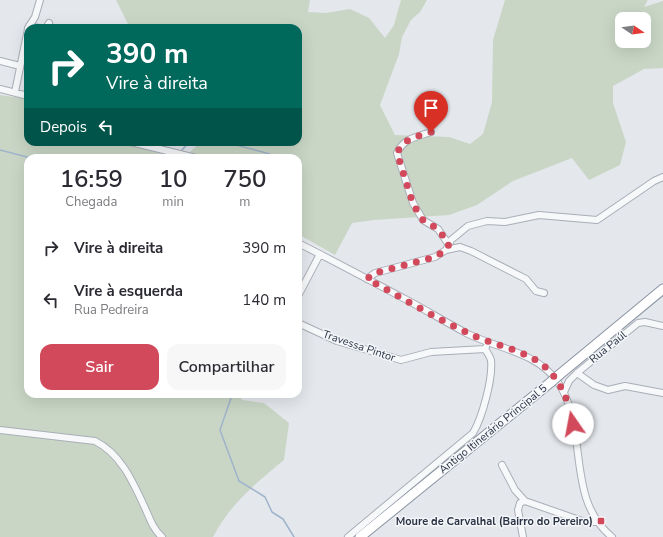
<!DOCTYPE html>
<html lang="pt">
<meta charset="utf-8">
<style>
:root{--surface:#fff;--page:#f7f7f7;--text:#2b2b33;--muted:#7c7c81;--accent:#d1495b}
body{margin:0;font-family:"Nunito Sans",sans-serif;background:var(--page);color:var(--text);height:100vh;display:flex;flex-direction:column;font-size:15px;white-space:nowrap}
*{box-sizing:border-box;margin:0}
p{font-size:13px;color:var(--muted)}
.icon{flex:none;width:22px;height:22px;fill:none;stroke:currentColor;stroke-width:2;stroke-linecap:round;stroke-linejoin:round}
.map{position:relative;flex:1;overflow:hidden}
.sheet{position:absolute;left:24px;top:154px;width:278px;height:244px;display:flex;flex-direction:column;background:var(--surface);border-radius:12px;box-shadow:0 4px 16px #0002}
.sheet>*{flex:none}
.guide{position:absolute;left:24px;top:24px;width:278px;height:122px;border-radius:12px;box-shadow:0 4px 16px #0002;background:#00695c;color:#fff;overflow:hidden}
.needle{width:26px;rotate:103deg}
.controls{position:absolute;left:615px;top:12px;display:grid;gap:8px}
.controls a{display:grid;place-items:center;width:36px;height:36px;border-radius:8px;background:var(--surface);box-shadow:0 4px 16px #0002;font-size:20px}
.pin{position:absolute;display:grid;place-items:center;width:34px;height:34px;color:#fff;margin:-41px -17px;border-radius:50% 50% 50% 0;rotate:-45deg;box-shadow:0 0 4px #0007}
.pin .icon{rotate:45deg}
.me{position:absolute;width:44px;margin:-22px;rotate:348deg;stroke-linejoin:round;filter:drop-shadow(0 0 3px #0008)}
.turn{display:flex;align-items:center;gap:14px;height:84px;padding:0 16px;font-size:18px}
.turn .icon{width:52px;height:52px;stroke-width:2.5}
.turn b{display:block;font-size:28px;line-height:34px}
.then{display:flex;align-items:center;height:38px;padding:0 16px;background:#0003;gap:8px;font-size:15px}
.eta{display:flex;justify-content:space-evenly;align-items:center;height:68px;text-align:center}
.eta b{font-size:24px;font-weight:600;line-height:28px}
.button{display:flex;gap:8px;margin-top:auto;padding:8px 16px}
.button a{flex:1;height:46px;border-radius:12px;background:var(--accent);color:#fff;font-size:16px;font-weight:600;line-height:46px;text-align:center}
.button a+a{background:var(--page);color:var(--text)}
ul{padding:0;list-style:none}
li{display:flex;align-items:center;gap:12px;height:52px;padding:0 16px}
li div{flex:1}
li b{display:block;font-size:15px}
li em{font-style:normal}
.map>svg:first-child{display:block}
.green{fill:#c9d6c5;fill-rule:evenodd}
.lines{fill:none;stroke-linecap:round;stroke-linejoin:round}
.stream{stroke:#9fb4cc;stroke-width:1.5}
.minor-casing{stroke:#a9aeb7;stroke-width:8}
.highway-casing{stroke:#8b94a3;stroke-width:11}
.minor{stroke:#f7f8fa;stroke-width:6}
.highway{stroke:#fff;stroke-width:9}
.highway-bridge-casing{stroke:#8b94a3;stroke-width:11;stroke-linecap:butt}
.highway-bridge{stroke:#fff;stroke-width:9}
.route{stroke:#d1495b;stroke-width:7;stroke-dasharray:0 12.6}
.poi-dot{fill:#d1495b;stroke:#f4f6f9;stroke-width:1.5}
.labels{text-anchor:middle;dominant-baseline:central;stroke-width:3;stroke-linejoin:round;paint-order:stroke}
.street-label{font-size:11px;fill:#2b3445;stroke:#f4f6f9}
.poi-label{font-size:11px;font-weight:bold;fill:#2b3445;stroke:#f4f6f9;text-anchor:end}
</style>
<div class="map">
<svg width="663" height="537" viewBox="0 0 663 537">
<rect width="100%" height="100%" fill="#e4e7ec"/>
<!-- green -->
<path class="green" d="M116,0H310L308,12L326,13L350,9L369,18L385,38L394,25L401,0H427L420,12L411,20L402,37L399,54L380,105L395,135L449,137L470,144L483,134L492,102L493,40L505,0H648L644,7L663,1V68L644,69L613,86V103L626,142L620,165L589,180L572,158L513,181L477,205L449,215L374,220L352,223L335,255L298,234V158H183L201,142H298V28H130ZM622,19H644V41H622Z
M0,95L28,99V142H122L174,158H28V394H239L242,400L264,403L289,423L284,460C256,483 230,504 213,537H0Z"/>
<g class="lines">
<!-- stream -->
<path class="stream" d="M225,142L270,154
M0,150L31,158
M182,150L189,142
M163,158L170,154
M228,394L231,398L220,430L239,481L265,497L272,512L283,519L294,537"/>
<defs>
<path id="minor" d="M29,26L39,28
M28,28L35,17L40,0
M46,28L49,23
M0,61L20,66
M0,89L28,96
M15,92L28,29
M431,132C416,137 404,138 397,153L413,203L423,220L438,229L449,245
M131,142L196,158
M298,243C334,261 369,280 405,299C426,310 447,323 468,334C499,349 536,352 557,381C590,427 564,498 612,537
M446,250L460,247L471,251L526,279L536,291L544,293
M367,279L375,273L435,257L446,250L451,240L468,226L487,221L505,222L539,215L597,220L654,181L663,177
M298,296L320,254
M298,323L337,341L401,360L431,352L485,349L486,347
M577,373L594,385L608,390L625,386L663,393
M564,392L569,381L577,373L638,323L645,322L663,326
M0,430L95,441C121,454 133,482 145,508C150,519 153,529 162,537
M502,465L515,490L525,501
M348,537L473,433C482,418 493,379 491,360C490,357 487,352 485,349
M523,537L518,510L520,503L525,501L585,522H597"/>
<path id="highway" d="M559,375L663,289
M360,537L551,382"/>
</defs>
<!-- minor casing -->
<use href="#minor" class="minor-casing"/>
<!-- highway casing -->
<use href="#highway" class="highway-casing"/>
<!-- minor -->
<use href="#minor" class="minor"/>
<!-- highway -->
<use href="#highway" class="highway"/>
<defs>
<path id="highway-bridge" d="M551,382L559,375"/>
</defs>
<!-- highway-bridge casing -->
<use href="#highway-bridge" class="highway-bridge-casing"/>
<!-- highway-bridge -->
<use href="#highway-bridge" class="highway-bridge"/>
</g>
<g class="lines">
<!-- route -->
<path class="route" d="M431,132C416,137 404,138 397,153L413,204L423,220L438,229L449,244L446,250L435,257L375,273L367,279C401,297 435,318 470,334C493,345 522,349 543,365C561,380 569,402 573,424"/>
</g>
<!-- markers -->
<rect class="poi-dot" x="597" y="517" width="8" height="8" rx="2"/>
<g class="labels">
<!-- street labels -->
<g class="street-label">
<text transform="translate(359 346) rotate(19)">Travessa Pintor</text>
<text transform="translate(608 347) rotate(-39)">Rua Paúl</text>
<text transform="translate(493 429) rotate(-39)">Antigo Itinerário Principal 5</text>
</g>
<!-- poi labels -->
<g class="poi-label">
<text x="593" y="521">Moure de Carvalhal (Bairro do Pereiro)</text>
</g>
</g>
</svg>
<div class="controls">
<a><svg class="needle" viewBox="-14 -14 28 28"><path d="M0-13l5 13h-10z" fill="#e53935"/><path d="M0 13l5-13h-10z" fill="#7c7c81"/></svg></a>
</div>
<div class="pin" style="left:431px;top:132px;background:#d93025"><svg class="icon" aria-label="arrive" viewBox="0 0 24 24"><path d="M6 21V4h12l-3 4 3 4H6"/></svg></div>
<svg class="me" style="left:573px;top:424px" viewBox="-20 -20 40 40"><circle r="19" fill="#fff"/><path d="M0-13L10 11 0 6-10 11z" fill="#d1495b"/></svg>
<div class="guide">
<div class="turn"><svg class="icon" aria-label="right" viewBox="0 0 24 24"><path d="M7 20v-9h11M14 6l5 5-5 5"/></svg><div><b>390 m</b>Vire à direita</div></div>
<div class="then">Depois<svg class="icon" aria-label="left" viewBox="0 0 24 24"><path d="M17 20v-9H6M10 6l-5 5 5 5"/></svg></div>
</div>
<section class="sheet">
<div class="eta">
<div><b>16:59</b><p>Chegada</p></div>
<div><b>10</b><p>min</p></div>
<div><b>750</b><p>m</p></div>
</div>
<ul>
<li><svg class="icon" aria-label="right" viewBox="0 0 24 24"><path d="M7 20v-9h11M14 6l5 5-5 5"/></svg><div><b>Vire à direita</b></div><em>390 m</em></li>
<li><svg class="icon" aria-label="left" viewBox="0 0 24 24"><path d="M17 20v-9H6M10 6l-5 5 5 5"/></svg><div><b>Vire à esquerda</b><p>Rua Pedreira</p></div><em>140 m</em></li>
</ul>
<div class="button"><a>Sair</a><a>Compartilhar</a></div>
</section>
</div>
